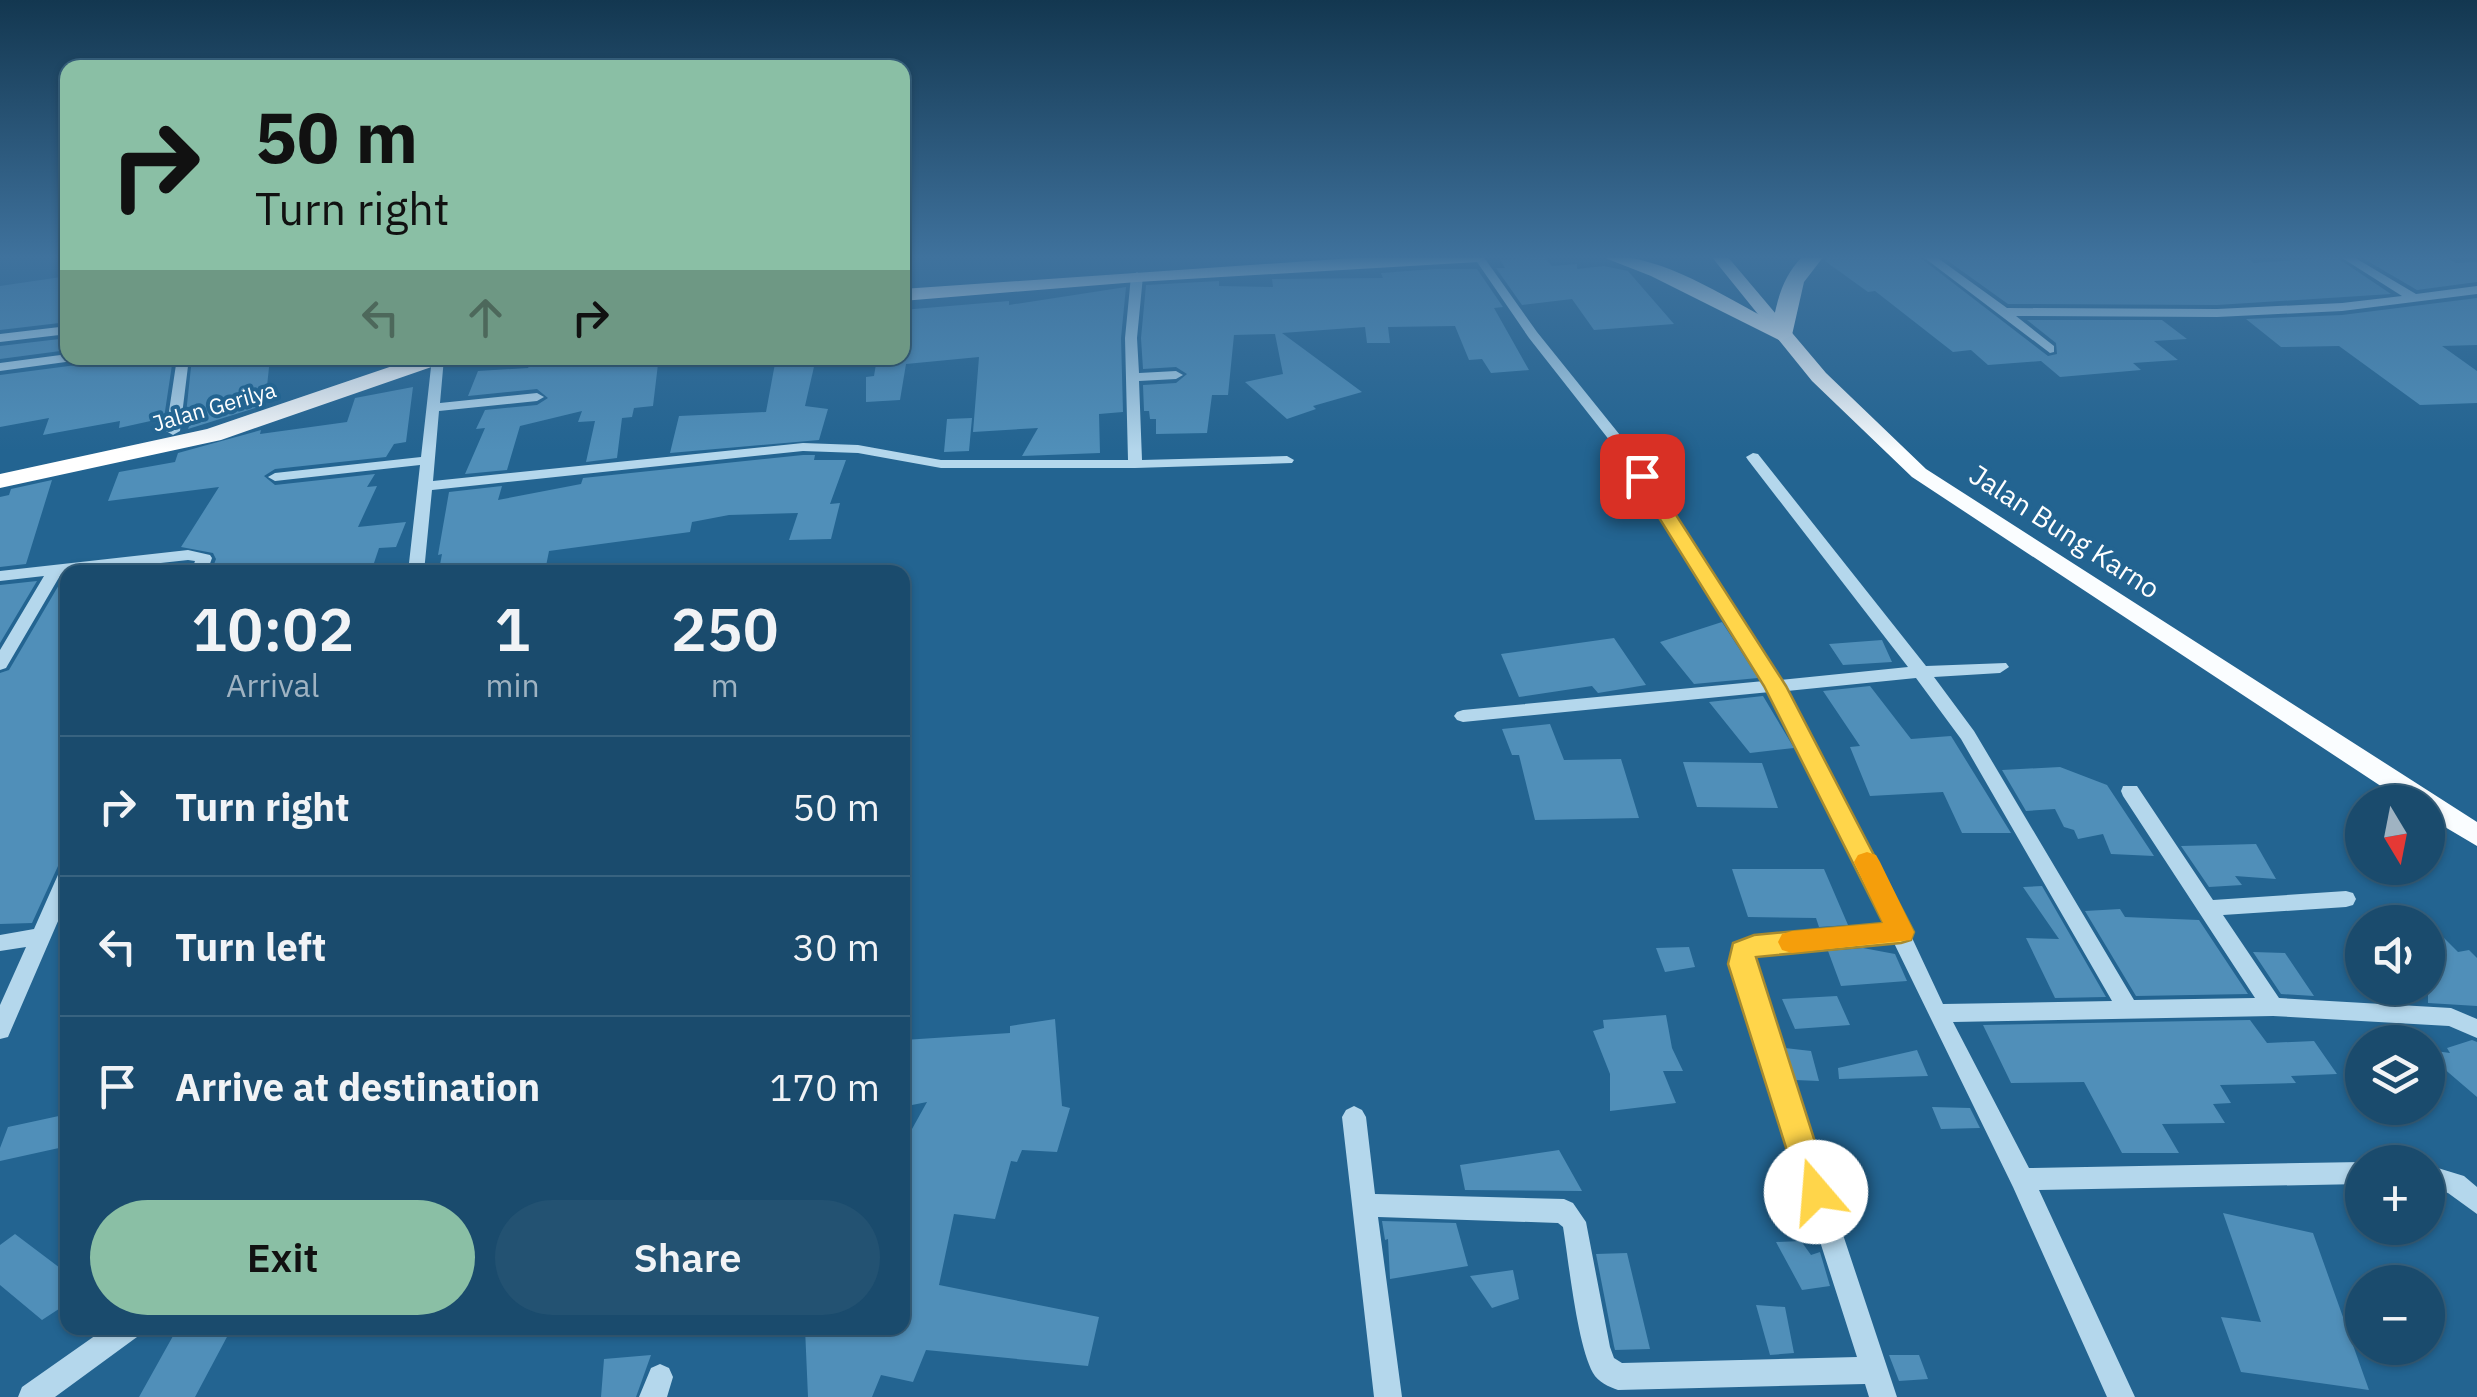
<!DOCTYPE html>
<meta charset="utf-8">
<style>
:root{--surface:#1a4b6d;--page:#235272;--text:#f1f3f6;--muted:#9fb3c2;--line:#386380;--accent:#8abfa5}
body{margin:0;font-family:"IBM Plex Sans",sans-serif;background:var(--page);color:var(--text);height:100vh;display:flex;flex-direction:column;font-size:38px;white-space:nowrap}
*{box-sizing:border-box;margin:0}
p{font-size:32px;color:var(--muted)}
.icon{flex:none;width:55px;height:55px;fill:none;stroke:currentColor;stroke-width:2;stroke-linecap:round;stroke-linejoin:round}
.map{position:relative;flex:1;overflow:hidden}
.details{position:absolute;left:60px;top:565px;width:850px;height:770px;display:flex;flex-direction:column;background:var(--surface);border-radius:20px;box-shadow:0 2px 8px #0004,0 0 0 2px var(--line)}
.details>*{flex:none}
.hud{position:absolute;left:60px;top:60px;width:850px;height:305px;border-radius:20px;box-shadow:0 2px 8px #0004,0 0 0 2px var(--line);background:#8abfa5;color:#111;overflow:hidden}
.needle{width:65px;rotate:170deg}
.tools{position:absolute;left:2345px;top:785px;display:grid;gap:20px}
.tools a{display:grid;place-items:center;width:100px;height:100px;border-radius:50%;background:var(--surface);box-shadow:0 2px 8px #0004,0 0 0 2px var(--line);font-size:50px}
.pin{position:absolute;display:grid;place-items:center;width:85px;height:85px;color:#fff;margin:-42px;border-radius:20px;box-shadow:0 5px 15px #0006}
.me{position:absolute;width:110px;margin:-55px;rotate:342deg;stroke-linejoin:round;filter:drop-shadow(0 0 8px #0008)}
.turn{display:flex;align-items:center;gap:35px;height:210px;padding:0 30px;font-size:45px}
.turn .icon{width:130px;height:130px;stroke-width:2.5}
.turn b{display:block;font-size:70px;line-height:85px}
.lanes{display:flex;align-items:center;height:95px;padding:0 30px;background:#0003;justify-content:center;gap:50px;direction:ltr}
.lanes .off{opacity:.35}
.eta{display:flex;justify-content:space-evenly;align-items:center;height:170px;text-align:center}
.eta b{font-size:60px;font-weight:600;line-height:70px}
.primary-button{display:flex;gap:20px;margin-top:auto;padding:20px 30px}
.primary-button a{flex:1;height:115px;border-radius:60px;background:var(--accent);color:#111;font-size:40px;font-weight:600;line-height:115px;text-align:center}
.primary-button a+a{background:var(--page);color:var(--text)}
ul{padding:0;list-style:none}
li{display:flex;align-items:center;gap:30px;height:140px;padding:0 30px;border-top:2px solid var(--line)}
li div{flex:1}
li b{display:block;font-size:38px}
li em{font-style:normal}
.map>svg:first-child{display:block}
.building{fill:#508fb9}
.lines{fill:none;stroke-linecap:round;stroke-linejoin:round}
.minor{fill:#b4d7ec;fill-rule:evenodd}
.major{fill:#fafdff;fill-rule:evenodd}
.highway{fill:#fff;fill-rule:evenodd}
.route{fill:#ffd54a;stroke:#a68a30;stroke-width:2.5}
.slow{fill:#f59e0b}
.labels{text-anchor:middle;dominant-baseline:central;stroke-width:8;stroke-linejoin:round;paint-order:stroke}
.far-street-label{font-size:22px;fill:#fff;stroke:#236491}
.street-label{font-size:28px;fill:#fff;stroke:#236491}
</style>
<div class="map">
<svg width="2477" height="1397" viewBox="0 0 2477 1397">
<rect width="100%" height="100%" fill="#236491"/>
<!-- building -->
<path class="building" d="M1828,256H1918L2048,356L2057,354L2056,343L2027,320H2162L2187,339L2154,341L2178,360L2133,363L2141,370L2060,377L2041,361L1988,365L1971,350L1953,352L1875,291L1868,292L1825,261Z
M1941,256H2245L2254,263L2336,257L2391,294L2217,305L2008,304Z
M2359,256H2443L2456,263L2477,262V282L2417,290Z
M1545,257L1552,266L1577,264V269L1604,266L1628,271L1674,324L1594,330L1572,299L1522,305L1496,268H1505L1500,260Z
M1435,269H1477L1503,307L1494,308L1529,370L1491,373L1482,359L1469,360L1455,326L1388,327L1390,343H1367L1365,327L1282,333L1362,392L1313,406L1316,409L1287,419L1245,382L1283,374L1275,334L1234,335L1228,395H1212L1207,433L1156,434V419H1150L1149,411H1144L1143,385L1176,383L1187,374L1176,367L1143,369L1141,338L1146,285L1219,281V286L1273,287L1272,279L1383,278L1381,273Z
M68,276V322L0,330V286Z
M1126,287L1121,338L1123,412L1099,414L1100,453L1022,456L1038,428L973,432L979,357L906,364L900,400L866,402V377L874,376L877,358H902V310L1009,301V305Z
M2477,298V345L2442,346L2477,371V403L2420,405L2339,346L2281,347L2246,319L2342,315Z
M68,338V350L0,359V346Z
M130,358H173L164,418L119,428L120,421L43,435L49,418L0,427V375Z
M192,358H214L210,366L270,358L265,405L188,429L195,412L186,414Z
M534,358H605L602,365L658,364L653,406L634,408L632,417L622,418L617,458L586,462L595,421L578,422L582,411L520,426L507,470L465,474L485,428L476,429L485,410L537,405L548,398L537,389L468,396L478,371L528,368Z
M776,358H816L805,406L828,409L819,440L670,453L679,416L766,412Z
M413,387L406,442L394,444L386,457L275,469L264,476L275,485L375,474L367,487L377,486L358,527L406,522L396,547L379,548L371,572H211L216,559L213,553L181,547L219,487L108,501L119,472L175,462L178,453L261,430L260,434L347,422L355,398Z
M972,418L969,451L944,452L947,419Z
M803,455H815L814,460H846L830,504L840,503L831,539L789,540L798,513L729,515L692,522L690,532L549,551L545,571L455,572L457,567L439,570L442,554L438,555L449,492L502,486L498,500L581,484L583,478Z
M52,480L26,564L0,567V497L9,495L11,489Z
M68,577V861L58,866L32,923L0,924V673L9,670L63,578Z
M37,581L0,643V585Z
M1722,622L1758,678L1694,684L1660,642Z
M1614,638L1646,685L1598,693L1592,686L1519,697L1501,654Z
M1882,640L1892,662L1843,665L1829,644Z
M1870,686L1911,739L1951,736L2011,833H1962L1943,792L1870,796L1850,747L1860,746L1823,691Z
M1763,696L1794,748L1750,753L1709,702Z
M1550,724L1564,760L1621,759L1639,818L1535,820L1519,755H1512L1502,729Z
M1683,762L1762,763L1778,808L1697,807Z
M2060,767L2107,785L2154,856L2111,854L2103,834L2078,839L2074,830L2064,827L2055,809L2026,811L2002,770Z
M2256,844L2276,879L2235,876L2242,885L2209,887L2181,846Z
M1732,869H1824L1848,925L1819,927L1816,918L1748,917Z
M2042,886L2106,997L2055,998L2026,938L2059,939L2023,887Z
M2120,909L2125,917L2199,920L2248,994L2136,996L2085,911Z
M2428,922L2458,952L2469,950L2477,958V1006L2428,1003Z
M1689,947L1695,967L1665,972L1656,948Z
M1863,948L1895,954L1907,981L1841,986L1828,951Z
M2253,952L2285,953L2314,996L2281,994Z
M1837,996L1850,1025L1795,1029L1782,999Z
M1666,1015L1672,1048L1683,1071H1663L1676,1103L1610,1111V1074L1593,1031L1604,1028L1603,1020Z
M1055,1019L1062,1106L1070,1108L1057,1152L1022,1150L1017,1162L1011,1161L995,1219L954,1214L939,1285L1099,1317L1088,1366L926,1350L913,1382L881,1375L872,1397H808L805,1328H902V1147L927,1102L902,1107L904,1040L1010,1033V1026Z
M2250,1020L2267,1043L2314,1041L2337,1074L2291,1076L2296,1083L2220,1085L2231,1103L2213,1104L2225,1123L2162,1124L2179,1153H2122L2084,1082L2011,1083L1983,1025Z
M2472,1040L2477,1042V1097L2428,1055V1050L2450,1053L2447,1048Z
M1785,1048L1811,1051L1819,1081L1795,1080Z
M1917,1050L1928,1076L1839,1079L1838,1068Z
M1932,1107L1970,1108L1980,1128L1941,1129Z
M68,1114V1146L0,1161V1148L8,1127Z
M1559,1150L1582,1191L1465,1190L1460,1165Z
M2223,1213L2313,1233L2369,1390L2241,1372L2221,1317L2261,1322Z
M1382,1221L1456,1223L1468,1266L1390,1279L1388,1239L1385,1240Z
M15,1234L68,1274V1303L42,1320L0,1285V1245Z
M1801,1241L1811,1255L1820,1252L1830,1286L1802,1290L1776,1242Z
M1627,1253L1650,1349L1615,1350L1614,1346L1596,1254Z
M1513,1270L1519,1299L1492,1308L1470,1276Z
M1756,1305L1785,1307L1794,1353L1770,1355Z
M228,1335L195,1397H139L173,1336Z
M651,1355L636,1397H601L604,1359Z
M1889,1355H1919L1928,1379L1899,1381Z"/>
<g class="lines">
<!-- minor -->
<path class="minor" d="M1473,256H1483L1537,332L1632,450L1780,680L1908,667L1748,460L1746,457L1753,453L1758,454L1926,666L2006,663L2009,667L2000,673L1934,677L1974,731L2134,1000L2255,998L2123,796L2121,791L2123,786H2137L2213,900L2346,891L2353,893L2356,899L2353,905L2346,907L2223,915L2279,998L2451,1008L2477,1019V1038L2449,1026L2273,1016L1953,1022L2029,1168L2362,1162H2364L2362,1184L2039,1190L2135,1397H2107L2013,1187L1893,941L1756,954L1753,956V964L1897,1397H1869L1865,1384L1618,1390C1609,1387 1598,1382 1593,1373C1577,1344 1569,1263 1563,1227L1558,1223L1378,1217L1402,1397H1374L1342,1117L1346,1110L1354,1106L1362,1110L1366,1117L1375,1194L1564,1199L1573,1203L1586,1222L1610,1347L1614,1358L1622,1363L1857,1357L1731,964L1735,945L1754,937L1886,925L1842,831L1770,692L1463,722L1457,720L1454,716L1457,712L1463,710L1764,681L1621,455L1529,338ZM1916,678L1961,739L2112,1001L1943,1004L1862,831L1787,691Z
M1922,256H1935L2007,308L2217,309L2342,303L2402,296L2339,256H2352L2416,294L2477,286V294L2342,311L2217,317L2016,316L2054,346V352L2050,353Z
M1137,272L1143,276L1137,338L1139,373L1176,371L1183,375L1176,379L1139,381L1142,460L1287,456L1294,460L1292,463L1135,468H941L858,453L803,451L432,490L424,572H408L420,465L275,481L268,477L275,473L421,457L432,358H444L440,403L537,393L544,397L537,401L439,411L433,481L803,443L858,445L941,460H1128L1125,338L1131,276Z
M68,326V334L0,342V334Z
M68,354V358H74L73,361L0,371V363Z
M177,358H189L180,431L173,435L166,431Z
M188,550L210,555L212,558L207,572H191L195,561L188,560L61,574L6,668L0,670V650L44,576L0,581V571Z
M68,865V898L11,1030L8,1037L0,1039V1005L26,947L0,951V935L34,929L61,868Z
M2428,1165L2464,1176L2477,1187V1214L2448,1193L2428,1187Z
M106,1328H141L137,1337L55,1397H18L22,1387Z
M660,1364L669,1368L673,1377L667,1397H639L651,1368Z"/>
<!-- major -->
<path class="major" d="M1711,256H1727L1826,373L1926,469L2477,822V846L2428,817V802H2405L1912,477L1812,381Z"/>
<!-- highway -->
<path class="highway" d="M1383,256H1488L1478,262L1137,282L902,301V289Z
M1600,256C1661,253 1720,295 1773,322C1778,296 1784,275 1803,256H1824L1804,282L1792,335L1781,341L1651,276Z
M416,358H446L443,363L221,440L0,488V474L207,429Z"/>
</g>
<!-- sky -->
<linearGradient id="sky" x2="0" y2="1"><stop stop-color="#133750"/><stop offset="0.57" stop-color="#3f729d"/><stop offset="1" stop-color="#3f729d" stop-opacity="0"/></linearGradient>
<rect width="2477" height="451" fill="url(#sky)"/>
<!-- route -->
<path class="route" d="M1642,470L1651,476L1786,686L1914,932L1911,940L1901,943L1756,957L1831,1192L1827,1203L1816,1207L1804,1203L1800,1192L1728,964L1733,943L1754,935L1883,923L1764,686L1633,476Z"/>
<!-- slow -->
<path class="slow" d="M1867,852L1876,855L1880,862L1914,932L1911,940L1792,953L1782,950L1778,942L1782,934L1792,931L1883,923L1854,862L1858,855Z"/>
<g class="labels">
<!-- far-street labels -->
<g class="far-street-label">
<text transform="translate(214 406) rotate(-16)">Jalan Gerilya</text>
</g>
<!-- street labels -->
<g class="street-label">
<text transform="translate(2065 531) rotate(33)">Jalan Bung Karno</text>
</g>
</g>
</svg>
<div class="tools">
<a><svg class="needle" viewBox="-14 -14 28 28"><path d="M0-13l5 13h-10z" fill="#e53935"/><path d="M0 13l5-13h-10z" fill="#9fb3c2"/></svg></a>
<a><svg class="icon" aria-label="sound" viewBox="0 0 24 24"><path d="M4 9h4l5-4v14l-5-4H4zM17 9q2 3 0 6"/></svg></a>
<a><svg class="icon" aria-label="layers" viewBox="0 0 24 24"><path d="M12 4l9 5-9 5-9-5zM3 14l9 5 9-5"/></svg></a>
<a>+</a>
<a>−</a>
</div>
<div class="pin" style="left:1642px;top:476px;background:#d93025"><svg class="icon" aria-label="arrive" viewBox="0 0 24 24"><path d="M6 21V4h12l-3 4 3 4H6"/></svg></div>
<svg class="me" style="left:1816px;top:1192px" viewBox="-20 -20 40 40"><circle r="19" fill="#fff"/><path d="M0-13L10 11 0 6-10 11z" fill="#ffd54a"/></svg>
<div class="hud">
<div class="turn"><svg class="icon" aria-label="right" viewBox="0 0 24 24"><path d="M7 20v-9h11M14 6l5 5-5 5"/></svg><div><b>50 m</b>Turn right</div></div>
<div class="lanes"><svg class="icon off" aria-label="left" viewBox="0 0 24 24"><path d="M17 20v-9H6M10 6l-5 5 5 5"/></svg><svg class="icon off" aria-label="ahead" viewBox="0 0 24 24"><path d="M12 20V5M6 11l6-6 6 6"/></svg><svg class="icon" aria-label="right" viewBox="0 0 24 24"><path d="M7 20v-9h11M14 6l5 5-5 5"/></svg></div>
</div>
<section class="details">
<div class="eta">
<div><b>10:02</b><p>Arrival</p></div>
<div><b>1</b><p>min</p></div>
<div><b>250</b><p>m</p></div>
</div>
<ul>
<li><svg class="icon" aria-label="right" viewBox="0 0 24 24"><path d="M7 20v-9h11M14 6l5 5-5 5"/></svg><div><b>Turn right</b></div><em>50 m</em></li>
<li><svg class="icon" aria-label="left" viewBox="0 0 24 24"><path d="M17 20v-9H6M10 6l-5 5 5 5"/></svg><div><b>Turn left</b></div><em>30 m</em></li>
<li><svg class="icon" aria-label="arrive" viewBox="0 0 24 24"><path d="M6 21V4h12l-3 4 3 4H6"/></svg><div><b>Arrive at destination</b></div><em>170 m</em></li>
</ul>
<div class="primary-button"><a>Exit</a><a>Share</a></div>
</section>
</div>
